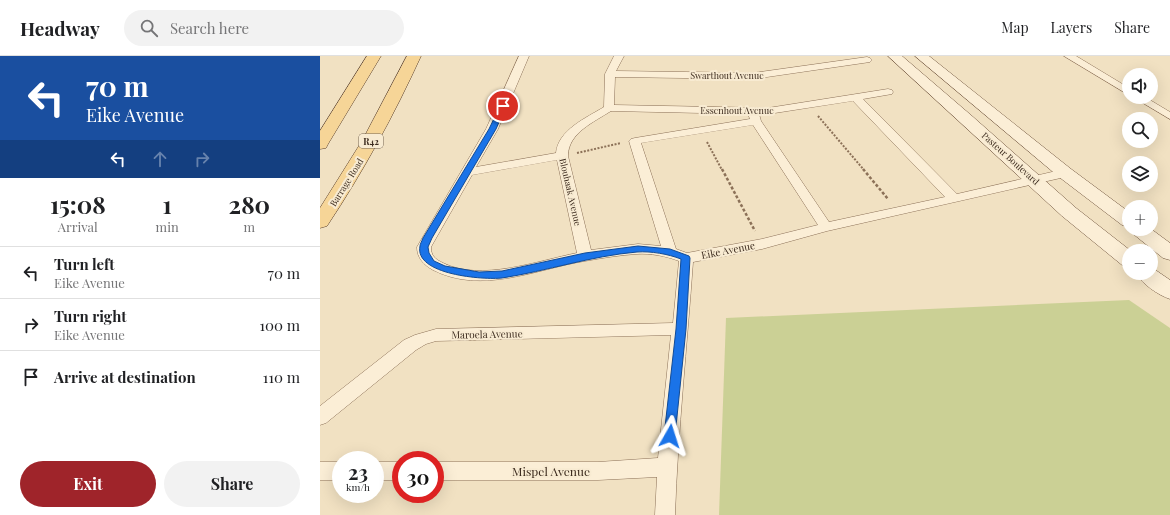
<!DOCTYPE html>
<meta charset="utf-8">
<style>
:root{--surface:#fff;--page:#f2f2f2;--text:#202124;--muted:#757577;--line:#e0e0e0;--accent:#9f242a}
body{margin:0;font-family:"Playfair Display",serif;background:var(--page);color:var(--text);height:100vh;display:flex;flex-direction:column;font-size:15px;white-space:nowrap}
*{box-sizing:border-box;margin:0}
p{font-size:13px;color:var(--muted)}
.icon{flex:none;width:22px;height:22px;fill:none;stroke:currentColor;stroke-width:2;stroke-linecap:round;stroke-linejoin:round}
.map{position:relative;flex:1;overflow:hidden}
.sheet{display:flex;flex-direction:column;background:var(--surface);width:320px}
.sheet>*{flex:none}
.top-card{background:#1a4fa0;color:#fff;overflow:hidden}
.tools{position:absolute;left:802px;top:12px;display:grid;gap:8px}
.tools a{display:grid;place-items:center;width:36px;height:36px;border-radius:50%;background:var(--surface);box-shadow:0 4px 16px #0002;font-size:20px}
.speed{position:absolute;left:12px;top:395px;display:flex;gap:8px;font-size:20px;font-weight:700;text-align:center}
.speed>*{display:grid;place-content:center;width:52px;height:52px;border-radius:50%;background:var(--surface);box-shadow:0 4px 16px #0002;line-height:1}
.speed small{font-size:10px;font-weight:400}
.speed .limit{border:6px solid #d22;background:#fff;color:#111}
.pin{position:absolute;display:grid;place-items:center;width:34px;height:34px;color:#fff;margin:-17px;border:2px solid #fff;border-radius:50%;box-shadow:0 1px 4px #0007}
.me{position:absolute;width:44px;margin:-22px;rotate:6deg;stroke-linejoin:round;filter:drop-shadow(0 0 3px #0008)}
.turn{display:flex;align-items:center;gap:14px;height:84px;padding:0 20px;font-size:18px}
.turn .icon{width:52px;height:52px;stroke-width:2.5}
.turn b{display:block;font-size:28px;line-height:34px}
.lanes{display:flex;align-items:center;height:38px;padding:0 20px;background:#0003;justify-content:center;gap:20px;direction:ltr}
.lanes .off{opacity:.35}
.eta{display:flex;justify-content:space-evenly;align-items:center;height:68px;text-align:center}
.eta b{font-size:24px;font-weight:700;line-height:28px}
.action{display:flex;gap:8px;margin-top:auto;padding:8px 20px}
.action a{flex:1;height:46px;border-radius:24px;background:var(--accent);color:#fff;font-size:16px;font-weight:700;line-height:46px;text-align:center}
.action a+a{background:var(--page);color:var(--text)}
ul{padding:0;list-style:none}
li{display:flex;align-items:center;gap:12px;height:52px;padding:0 20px;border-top:1px solid var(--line)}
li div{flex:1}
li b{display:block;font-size:15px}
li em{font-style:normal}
header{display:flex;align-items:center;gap:24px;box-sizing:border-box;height:56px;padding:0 20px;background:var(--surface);border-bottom:1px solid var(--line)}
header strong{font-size:19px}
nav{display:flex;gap:22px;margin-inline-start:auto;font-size:14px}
.search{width:280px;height:36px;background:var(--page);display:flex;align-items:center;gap:10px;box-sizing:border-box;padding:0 14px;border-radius:22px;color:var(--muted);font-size:15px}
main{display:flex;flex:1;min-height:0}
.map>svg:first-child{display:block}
.green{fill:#cbd095}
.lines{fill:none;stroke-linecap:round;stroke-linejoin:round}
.street-casing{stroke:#8c7158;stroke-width:1}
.secondary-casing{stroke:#6e523b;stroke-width:1}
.primary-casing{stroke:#593f2c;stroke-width:1}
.path-far1{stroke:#8c7158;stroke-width:2;stroke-dasharray:2 1.5;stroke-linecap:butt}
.path{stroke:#8c7158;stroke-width:2.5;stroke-dasharray:3 2;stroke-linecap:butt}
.street{fill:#fbeed6;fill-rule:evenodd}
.secondary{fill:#fbeed6;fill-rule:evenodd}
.primary{fill:#f6d597;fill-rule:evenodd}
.route{fill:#1a73e8;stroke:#114b97}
.labels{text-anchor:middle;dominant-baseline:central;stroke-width:4;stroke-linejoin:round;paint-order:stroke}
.far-street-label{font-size:9px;fill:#3b2a1d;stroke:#f8ebd2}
.shield{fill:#f8ebd2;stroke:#746453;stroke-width:1}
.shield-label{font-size:9px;font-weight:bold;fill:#3b2a1d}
.street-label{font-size:10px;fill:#3b2a1d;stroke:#f8ebd2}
.near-street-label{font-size:12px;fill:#3b2a1d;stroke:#f8ebd2}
</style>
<header>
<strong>Headway</strong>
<div class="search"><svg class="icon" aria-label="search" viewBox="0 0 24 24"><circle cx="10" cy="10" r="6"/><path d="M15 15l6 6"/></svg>Search here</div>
<nav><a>Map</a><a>Layers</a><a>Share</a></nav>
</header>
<main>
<section class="sheet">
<div class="top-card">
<div class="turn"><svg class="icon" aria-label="left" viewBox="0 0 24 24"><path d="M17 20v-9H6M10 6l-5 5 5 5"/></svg><div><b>70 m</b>Eike Avenue</div></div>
<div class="lanes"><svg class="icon" aria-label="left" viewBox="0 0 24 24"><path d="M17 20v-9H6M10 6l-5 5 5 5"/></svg><svg class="icon off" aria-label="ahead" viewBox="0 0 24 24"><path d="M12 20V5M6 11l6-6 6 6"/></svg><svg class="icon off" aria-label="right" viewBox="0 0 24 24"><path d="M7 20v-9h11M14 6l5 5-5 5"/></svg></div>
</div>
<div class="eta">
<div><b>15:08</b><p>Arrival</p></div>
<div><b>1</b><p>min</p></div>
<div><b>280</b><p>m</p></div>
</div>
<ul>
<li><svg class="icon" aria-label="left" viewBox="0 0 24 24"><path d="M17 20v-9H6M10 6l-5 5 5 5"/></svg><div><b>Turn left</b><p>Eike Avenue</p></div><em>70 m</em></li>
<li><svg class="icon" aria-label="right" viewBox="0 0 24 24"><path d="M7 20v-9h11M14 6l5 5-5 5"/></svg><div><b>Turn right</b><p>Eike Avenue</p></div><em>100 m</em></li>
<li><svg class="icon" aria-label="arrive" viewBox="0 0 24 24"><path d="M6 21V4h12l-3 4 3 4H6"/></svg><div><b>Arrive at destination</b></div><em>110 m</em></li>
</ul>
<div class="action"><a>Exit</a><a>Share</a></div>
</section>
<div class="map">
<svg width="850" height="459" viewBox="0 0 850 459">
<rect width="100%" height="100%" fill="#f1e1c2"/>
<!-- green -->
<path class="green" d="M809,244L850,272V459H399L406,262Z"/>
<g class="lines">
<defs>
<path id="street" d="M199,0H209L178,73L156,111L236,97C238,74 266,62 284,51L285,18L294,0H304L296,15L433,17L547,1L550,2L552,4L550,6L433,23L295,21L294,49L448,52L568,33L572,34L573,36L572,38L543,43L637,138L745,113L749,114L751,117L749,120L745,121L507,175L442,193L373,206C367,290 358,374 355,459H335L337,421L278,424H115V406H278L338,402L351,279L116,285L106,288L96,294L6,367L0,369V350L84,284L95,279L116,273L353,267L359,205C346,200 330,197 317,198C300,199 282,202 265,205C216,213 162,239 113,214C104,209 97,202 97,191L166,73ZM533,45L625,141L509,166L441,65L439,58H448ZM291,55L428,58L430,63L315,82L311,83L309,85L341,190L318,188L271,194L248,100C248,77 274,66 291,55ZM433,69L498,169L442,183L367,197L356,193L321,87ZM237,104L257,197C217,205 161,226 123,207C115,203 111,200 111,191L152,119Z
M744,0H756L809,32V39Z
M813,41H825L850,56V63Z
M0,406H21V424H0Z
M55,406H81V424H55Z"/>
<path id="secondary" d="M568,0H582L652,60L756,152L811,195H809V211L802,209L742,160Z
M595,0H609L751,113L809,156V171L802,169L739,121Z
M810,173H831L850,187V204L843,202L812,177Z
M831,211L850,224V243C838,239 822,228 816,217H831Z"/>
<path id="primary" d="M47,0H61L8,88L6,92L0,93V75Z
M87,0H101C74,59 43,116 7,170L0,172V152L42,85Z"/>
</defs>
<!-- street casing -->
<use href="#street" class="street-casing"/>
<!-- secondary casing -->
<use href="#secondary" class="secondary-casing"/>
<!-- primary casing -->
<use href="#primary" class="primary-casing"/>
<!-- path-far1 -->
<path class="path-far1" d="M498,60L544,114
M387,86L402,114
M257,97L301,87"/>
<!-- path -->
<path class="path" d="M402,113L435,175
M543,113L568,143"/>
<!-- street -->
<use href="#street" class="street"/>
<!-- secondary -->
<use href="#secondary" class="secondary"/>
<!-- primary -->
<use href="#primary" class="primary"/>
</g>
<!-- route -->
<path class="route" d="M181,48L186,50L176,73L112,182L108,191L109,197L114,205L125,210L159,216L182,215L265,197L318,190L350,193L369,200L370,202L366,273L355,380L354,384L350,385L346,384L344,380L356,273L361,203C348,198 331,195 317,196C271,200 227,215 182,222C164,224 94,219 100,190C100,188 102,185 103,182L169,73Z"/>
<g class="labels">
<!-- far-street labels -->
<g class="far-street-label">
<text x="407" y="19">Swarthout Avenue</text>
<text x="417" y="54">Essenhout Avenue</text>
<text transform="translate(691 102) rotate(42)">Pasteur Boulevard</text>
<text transform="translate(26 126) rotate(-58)">Barrage Road</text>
<text transform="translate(251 136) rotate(77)">Blouhaak Avenue</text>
</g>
<!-- shield labels -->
<rect class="shield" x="39" y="78" width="24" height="14" rx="3"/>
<g class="shield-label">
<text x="51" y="85">R42</text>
</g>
<!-- street labels -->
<g class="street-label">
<text transform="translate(408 194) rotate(-11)">Eike Avenue</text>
<text transform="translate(167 278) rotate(-1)">Maroela Avenue</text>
</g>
<!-- near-street labels -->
<g class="near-street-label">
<text x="231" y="415">Mispel Avenue</text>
</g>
</g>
</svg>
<div class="tools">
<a><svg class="icon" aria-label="sound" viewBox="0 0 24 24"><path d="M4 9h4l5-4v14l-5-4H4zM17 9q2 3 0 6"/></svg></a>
<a><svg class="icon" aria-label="search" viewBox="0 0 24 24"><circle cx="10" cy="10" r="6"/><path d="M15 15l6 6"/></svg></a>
<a><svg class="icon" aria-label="layers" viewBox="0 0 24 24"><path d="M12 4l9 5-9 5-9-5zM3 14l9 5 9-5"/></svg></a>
<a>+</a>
<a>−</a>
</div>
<div class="speed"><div>23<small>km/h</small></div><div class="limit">30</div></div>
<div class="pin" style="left:183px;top:50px;background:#d93025"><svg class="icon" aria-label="arrive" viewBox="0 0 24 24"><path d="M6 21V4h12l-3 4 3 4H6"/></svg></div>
<svg class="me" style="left:350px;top:380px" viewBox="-20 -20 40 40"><path d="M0-17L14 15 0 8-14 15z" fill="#1a73e8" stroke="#fff" stroke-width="4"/></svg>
</div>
</main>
